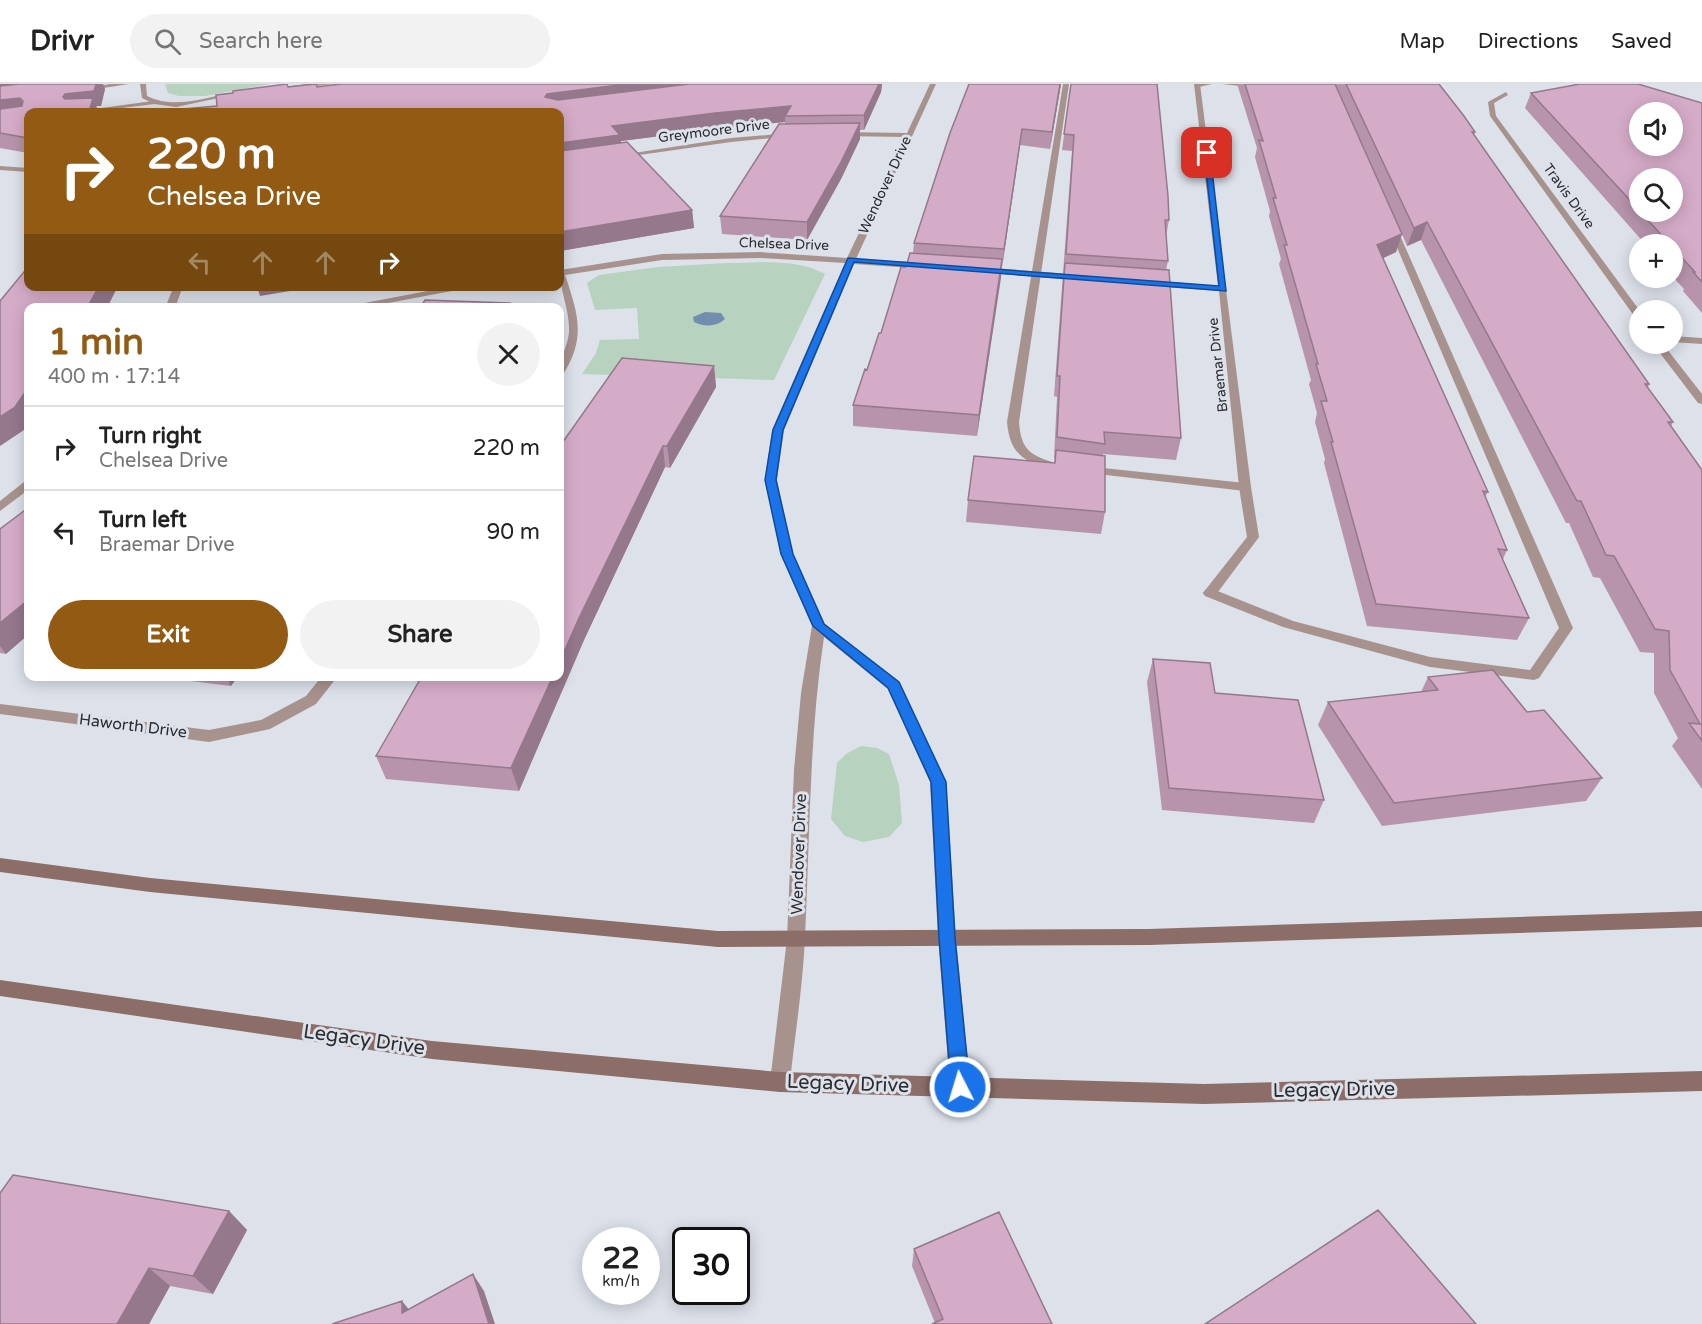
<!DOCTYPE html>
<meta charset="utf-8">
<style>
:root{--surface:#fff;--page:#f2f2f2;--text:#222;--muted:#767676;--line:#e0e0e0;--accent:#925a13}
body{margin:0;font-family:"Varela Round",sans-serif;background:var(--page);color:var(--text);height:100vh;display:flex;flex-direction:column;font-size:22px;white-space:nowrap}
*{box-sizing:border-box;margin:0}
p{font-size:20px;color:var(--muted)}
.icon{flex:none;width:33px;height:33px;fill:none;stroke:currentColor;stroke-width:2;stroke-linecap:round;stroke-linejoin:round}
.map{position:relative;flex:1;overflow:hidden}
.side{position:absolute;left:24px;top:219px;width:540px;height:378px;display:flex;flex-direction:column;background:var(--surface);border-radius:12px;box-shadow:0 3px 15px #0003}
.side>*{flex:none}
.top-card{position:absolute;left:24px;top:24px;width:540px;height:183px;border-radius:12px;box-shadow:0 3px 15px #0003;background:#925a13;color:#fff;overflow:hidden}
.tools{position:absolute;left:1629px;top:18px;display:grid;gap:12px}
.tools a{display:grid;place-items:center;width:54px;height:54px;border-radius:50%;background:var(--surface);box-shadow:0 3px 15px #0003;font-size:30px}
.speed{position:absolute;left:582px;top:1143px;display:flex;gap:12px;font-size:30px;font-weight:700;text-align:center}
.speed>*{display:grid;place-content:center;width:78px;height:78px;border-radius:50%;background:var(--surface);box-shadow:0 3px 15px #0003;line-height:1}
.speed small{font-size:15px;font-weight:400}
.speed .limit{border:3px solid #111;border-radius:9px;background:#fff;color:#111}
.pin{position:absolute;display:grid;place-items:center;width:51px;height:51px;color:#fff;margin:-26px;border-radius:12px;box-shadow:0 3px 9px #0006}
.me{position:absolute;width:66px;margin:-33px;rotate:355deg;stroke-linejoin:round;filter:drop-shadow(0 0 4px #0008)}
.turn{display:flex;align-items:center;gap:21px;height:126px;padding:0 24px;font-size:27px}
.turn .icon{width:78px;height:78px;stroke-width:2.5}
.turn b{display:block;font-size:42px;line-height:51px}
.lanes{display:flex;align-items:center;height:57px;padding:0 24px;background:#0003;justify-content:center;gap:30px;direction:ltr}
.lanes .off{opacity:.35}
.round{display:grid;place-items:center;flex:none;width:63px;height:63px;border-radius:32px;background:var(--page)}
.overview{display:flex;align-items:center;justify-content:space-between;height:102px;padding:0 24px}
h1{font-size:36px;font-weight:800;line-height:45px;color:var(--accent)}
.primary-button{display:flex;gap:12px;margin-top:auto;padding:12px 24px}
.primary-button a{flex:1;height:69px;border-radius:36px;background:var(--accent);color:#fff;font-size:24px;font-weight:800;line-height:69px;text-align:center}
.primary-button a+a{background:var(--page);color:var(--text)}
ul{padding:0;list-style:none}
li{display:flex;align-items:center;gap:18px;height:84px;padding:0 24px;border-top:2px solid var(--line)}
li div{flex:1}
li b{display:block;font-size:22px}
li em{font-style:normal}
header{display:flex;align-items:center;gap:36px;box-sizing:border-box;height:84px;padding:0 30px;background:var(--surface);border-bottom:2px solid var(--line)}
header strong{font-size:28px}
nav{display:flex;gap:33px;margin-inline-start:auto;font-size:21px}
.search{width:420px;height:54px;background:var(--page);display:flex;align-items:center;gap:15px;box-sizing:border-box;padding:0 21px;border-radius:33px;color:var(--muted);font-size:22px}
.map>svg:first-child{display:block}
.green{fill:#b7d2be}
.water{fill:#738daf}
.lines{fill:none;stroke-linecap:round;stroke-linejoin:round}
.lane{fill:#a8928e;fill-rule:evenodd}
.street{fill:#a8928e;fill-rule:evenodd}
.secondary{fill:#8c6d67;fill-rule:evenodd}
.wall{fill:#b794ac}
.shaded-wall{fill:#95788c}
.building{fill:#d5acc8;stroke:#95788c;stroke-width:1.5;fill-rule:evenodd}
.route{fill:#1a73e8;stroke:#114b97;stroke-width:1.5}
.labels{text-anchor:middle;dominant-baseline:central;stroke-width:6;stroke-linejoin:round;paint-order:stroke}
.far-street-label{font-size:14px;fill:#2a2c2f;stroke:#dce1ea}
.street-label{font-size:16px;fill:#2a2c2f;stroke:#dce1ea}
.near-street-label{font-size:20px;fill:#2a2c2f;stroke:#dce1ea}
</style>
<header>
<strong>Drivr</strong>
<div class="search"><svg class="icon" aria-label="search" viewBox="0 0 24 24"><circle cx="10" cy="10" r="6"/><path d="M15 15l6 6"/></svg>Search here</div>
<nav><a>Map</a><a>Directions</a><a>Saved</a></nav>
</header>
<div class="map">
<svg width="1702" height="1240" viewBox="0 0 1702 1240">
<rect width="100%" height="100%" fill="#dce1ea"/>
<!-- green -->
<path class="green" d="M165,0H270L205,12H179L168,9Z
M727,179C758,179 797,174 825,190L774,296L582,290L596,269L600,256L639,255L637,224L595,226L587,199L599,191L658,183Z
M861,662L877,664L889,670L899,701L902,739L889,753L863,758L845,752L831,735L837,679L846,670Z"/>
<!-- water -->
<path class="water" d="M705,228L721,229L725,235C716,243 704,243 694,238L693,233Z"/>
<g class="lines">
<!-- lane -->
<path class="lane" d="M1063,0H1069L1019,338C1021,368 1032,372 1059,380L1061,382L1055,386C1025,378 1010,372 1007,338Z
M1197,0H1212L1199,3Z
M1222,0H1256L1261,2L1258,4Z
M153,17L155,20L88,28H72Z
M0,82L28,84V88L0,86Z
M1388,138L1395,140L1573,544L1539,594L1534,596L1430,583L1283,543L1205,512L1203,509L1205,506H1215L1293,537L1430,573L1530,586L1559,544L1387,140Z
M1084,382L1245,399L1251,403L1245,407L1080,388L1078,386Z"/>
<!-- street -->
<path class="street" d="M110,0H129L84,7L81,5Z
M140,0H146L147,12C175,26 206,13 235,8L238,10L176,23L154,20L142,14Z
M307,0H334L268,7L265,5Z
M930,0H936L856,175L927,179L931,182L927,185L854,180L784,346L777,396L793,470L825,540L899,598L946,698L956,854L970,1003L967,1010L960,1013L953,1010L950,1003L938,854L930,698L888,605L824,553C809,653 810,753 805,853C803,901 795,950 790,998L787,1005L780,1008L773,1005L770,998L787,855L794,686L801,609L812,542L781,470L765,396L772,346L845,179L760,174L662,176L565,191C578,229 586,253 564,289L560,290C558,276 568,263 569,248C570,227 560,208 560,186L662,170L760,168L847,174L905,53L842,52L838,50L842,48L907,49Z
M1194,0H1200L1251,403L1259,453L1215,512L1210,513L1203,509L1247,453L1239,403L1219,207L1151,202L1146,199L1151,196L1218,202Z
M1506,8L1508,11L1494,19L1496,32L1640,227V237L1637,236L1490,32L1488,18Z
M791,49L793,52L731,58L618,74L614,72L731,54Z
M981,183L1083,191L1088,194L1083,197L978,188V184Z
M174,202H183L175,224H165Z
M454,202H478L362,224H338Z
M1672,252L1702,254V260L1672,258Z
M1653,260H1663L1702,310V320L1698,319Z
M24,398H28V406L0,427V417Z
M322,592H338L316,620L270,645L209,658L0,630V620L209,646L261,636L306,612Z"/>
<!-- secondary -->
<path class="secondary" d="M0,774L150,794L718,847L1149,845L1702,827V843L1149,861L718,863L150,808L0,788Z
M0,896L432,957L780,988L1204,1000L1702,987V1007L1204,1020L780,1008L432,975L0,912Z"/>
</g>
<!-- wall -->
<path class="wall" d="M0,0H103L105,5L101,22H96L99,28H28V69L0,64Z
M341,0H882L881,8L864,46H860V55L841,95L807,156L722,150L720,132L785,40V38L716,45L621,57V59L692,126L694,144L560,167V28L217,22L288,3H317Z
M969,0H1061L1050,65L1020,61L977,352L853,342V321L906,183L913,169L914,159Z
M1071,0L1169,136L1166,152L1168,177L1166,186L1181,354L1176,376L1103,370L1105,428L1101,450L966,438L968,416L1054,379L1055,375L1054,374L1057,313L1054,312L1072,67L1062,66Z
M1238,0H1439L1475,48L1474,51L1649,300L1648,304L1673,338L1671,342L1702,386V705L1672,662L1678,654L1654,609V569L1640,568L1600,494L1593,493L1569,439H1566L1421,156L1407,162L1402,150L1396,168L1383,174L1488,408L1485,413L1507,466L1503,475L1529,534L1517,556L1367,542L1324,379L1325,375L1315,338L1317,329L1309,300L1311,296L1279,180L1281,175L1269,132L1270,127L1255,73L1257,64L1238,3Z
M1531,9L1702,19V229L1683,207L1684,205L1672,192V160H1645L1525,24Z
M714,282L716,303L670,384L665,383L584,556L519,707L386,695L376,672Z
M0,445L6,570L0,569Z
M1153,575L1215,609L1324,716L1314,739L1162,726L1147,598Z
M151,592H238L231,602Z
M1428,593L1527,628L1602,694L1586,717L1382,742L1318,641L1328,618L1421,608Z
M229,1127L247,1146L213,1210L170,1202L149,1240H0Z
M914,1165L1052,1240L935,1239L912,1182Z"/>
<!-- shaded-wall -->
<path class="shaded-wall" d="M0,0H88L0,10Z
M96,0H103L105,5L101,22H96L99,28H89L72,26L63,13L65,10Z
M627,0H715L548,28L545,13L547,10Z
M879,0H882L881,8L864,46V31Z
M1060,0H1061L1050,65L1052,48Z
M20,14L28,30L0,33V16Z
M791,22L785,32V38L716,45L621,57L623,67L560,76V59L612,42L715,29Z
M860,39V55L841,95L807,156V138Z
M1022,45L1020,61L1002,184L1004,165Z
M692,126L694,144L560,167V148Z
M1427,138L1421,156L1407,162L1414,144Z
M1402,150L1396,168L1371,180L1377,161Z
M1002,175L1001,194L977,352L979,331Z
M99,202H118L107,224H87Z
M257,202H320L260,212Z
M714,282L716,303L670,384L667,362Z
M28,304V342L27,344L0,362V333Z
M663,362L665,383L584,556L519,707L511,684L553,592H560V577L579,534Z
M28,516V551L6,570L0,562V539Z
M226,592H238L231,602Z
M229,1127L247,1146L213,1210L193,1192Z
M149,1184L170,1202L149,1240H117Z
M473,1190L484,1207L495,1240H489Z
M402,1217L415,1233L402,1229Z"/>
<!-- building -->
<path class="building" d="M19,0H96L94,7L65,10L63,13L65,15L93,14L89,28H28V54L0,49V25L22,22L23,17L20,14L0,16V2Z
M287,0L288,3L316,0L317,3L341,0H627L547,10L545,13L558,16L689,0H879L864,31L785,32L791,22L715,29L612,42L620,51L560,59V28H149L217,22L216,11L233,9V7Z
M969,0H1060L1052,48L1022,45L1004,165L914,159L950,49Z
M1071,0H1157L1168,112L1169,136H1165L1168,177L1066,170L1074,51L1064,50Z
M1245,0H1335L1402,150L1377,161L1488,408L1483,407L1507,466L1498,465L1529,534L1376,520L1331,358H1333L1321,317H1327L1316,280H1318L1284,161H1287L1273,114H1276L1259,56L1263,57Z
M1346,0H1439L1464,32L1475,48H1472L1649,300H1645L1673,338H1668L1702,386V657L1689,639L1700,640L1670,586L1669,547L1655,545L1614,472L1606,471L1581,417H1577L1427,138L1414,144Z
M1580,0H1638L1702,19V198L1693,188H1695L1672,163V160H1670L1640,128H1672V94H1640V127L1531,9ZM1640,28H1672V62H1640Z
M860,39L841,78L807,138L720,132L779,40Z
M627,58L692,126L560,148V67Z
M910,169L1002,175L979,331L853,321L865,285L867,286L879,249H881L901,183H906Z
M1065,179L1169,186L1181,354L1104,348L1105,360L1057,353L1060,292H1057Z
M28,183V202H99L87,224H28V304L15,323L0,333V217Z
M425,216L510,219L507,224H420Z
M622,274L714,282L667,362H663L579,534L560,577V362Z
M1056,366L1105,372V428L968,416L974,372L1055,379Z
M28,424V516L0,539V445Z
M1153,575L1210,579L1215,609L1298,616L1324,716L1169,704Z
M1493,586L1527,628L1544,626L1602,694L1394,719L1328,618L1438,606L1428,593Z
M422,592H553L511,684L376,672Z
M13,1091L229,1127L193,1192L149,1184L117,1240H0V1109Z
M1378,1126L1476,1240H1205Z
M999,1128L1052,1240H932L943,1235L914,1165Z
M473,1190L489,1240H332L402,1217V1229Z"/>
<!-- route -->
<path class="route" d="M1207,67L1210,69L1226,207L854,178L783,346L776,396L793,470L824,540L899,598L946,698L955,854L970,1003L967,1010L960,1012L954,1010L951,1003L939,854L931,698L888,604L813,542L781,470L765,396L773,346L848,174L1219,202L1204,69Z"/>
<g class="labels">
<!-- far-street labels -->
<g class="far-street-label">
<text transform="translate(714 47) rotate(-7)">Greymoore Drive</text>
<text transform="translate(885 101) rotate(-65)">Wendover Drive</text>
<text transform="translate(1569 112) rotate(54)">Travis Drive</text>
<text transform="translate(784 160) rotate(2)">Chelsea Drive</text>
<text transform="translate(1218 281) rotate(-96)">Braemar Drive</text>
</g>
<!-- street labels -->
<g class="street-label">
<text transform="translate(133 642) rotate(7)">Haworth Drive</text>
<text transform="translate(799 770) rotate(-88)">Wendover Drive</text>
</g>
<!-- near-street labels -->
<g class="near-street-label">
<text transform="translate(364 956) rotate(8)">Legacy Drive</text>
<text transform="translate(848 1000) rotate(2)">Legacy Drive</text>
<text transform="translate(1334 1006) rotate(-1)">Legacy Drive</text>
</g>
</g>
</svg>
<div class="tools">
<a><svg class="icon" aria-label="sound" viewBox="0 0 24 24"><path d="M4 9h4l5-4v14l-5-4H4zM17 9q2 3 0 6"/></svg></a>
<a><svg class="icon" aria-label="search" viewBox="0 0 24 24"><circle cx="10" cy="10" r="6"/><path d="M15 15l6 6"/></svg></a>
<a>+</a>
<a>−</a>
</div>
<div class="speed"><div>22<small>km/h</small></div><div class="limit">30</div></div>
<div class="pin" style="left:1207px;top:69px;background:#d93025"><svg class="icon" aria-label="arrive" viewBox="0 0 24 24"><path d="M6 21V4h12l-3 4 3 4H6"/></svg></div>
<svg class="me" style="left:960px;top:1003px" viewBox="-20 -20 40 40"><circle r="17" fill="#1a73e8" stroke="#fff" stroke-width="3"/><path d="M0-11L8 9 0 5-8 9z" fill="#fff"/></svg>
<div class="top-card">
<div class="turn"><svg class="icon" aria-label="right" viewBox="0 0 24 24"><path d="M7 20v-9h11M14 6l5 5-5 5"/></svg><div><b>220 m</b>Chelsea Drive</div></div>
<div class="lanes"><svg class="icon off" aria-label="left" viewBox="0 0 24 24"><path d="M17 20v-9H6M10 6l-5 5 5 5"/></svg><svg class="icon off" aria-label="ahead" viewBox="0 0 24 24"><path d="M12 20V5M6 11l6-6 6 6"/></svg><svg class="icon off" aria-label="ahead" viewBox="0 0 24 24"><path d="M12 20V5M6 11l6-6 6 6"/></svg><svg class="icon" aria-label="right" viewBox="0 0 24 24"><path d="M7 20v-9h11M14 6l5 5-5 5"/></svg></div>
</div>
<section class="side">
<div class="overview"><div><h1>1 min</h1><p>400 m · 17:14</p></div><a class="round"><svg class="icon" aria-label="close" viewBox="0 0 24 24"><path d="M6 6l12 12M18 6L6 18"/></svg></a></div>
<ul>
<li><svg class="icon" aria-label="right" viewBox="0 0 24 24"><path d="M7 20v-9h11M14 6l5 5-5 5"/></svg><div><b>Turn right</b><p>Chelsea Drive</p></div><em>220 m</em></li>
<li><svg class="icon" aria-label="left" viewBox="0 0 24 24"><path d="M17 20v-9H6M10 6l-5 5 5 5"/></svg><div><b>Turn left</b><p>Braemar Drive</p></div><em>90 m</em></li>
</ul>
<div class="primary-button"><a>Exit</a><a>Share</a></div>
</section>
</div>
